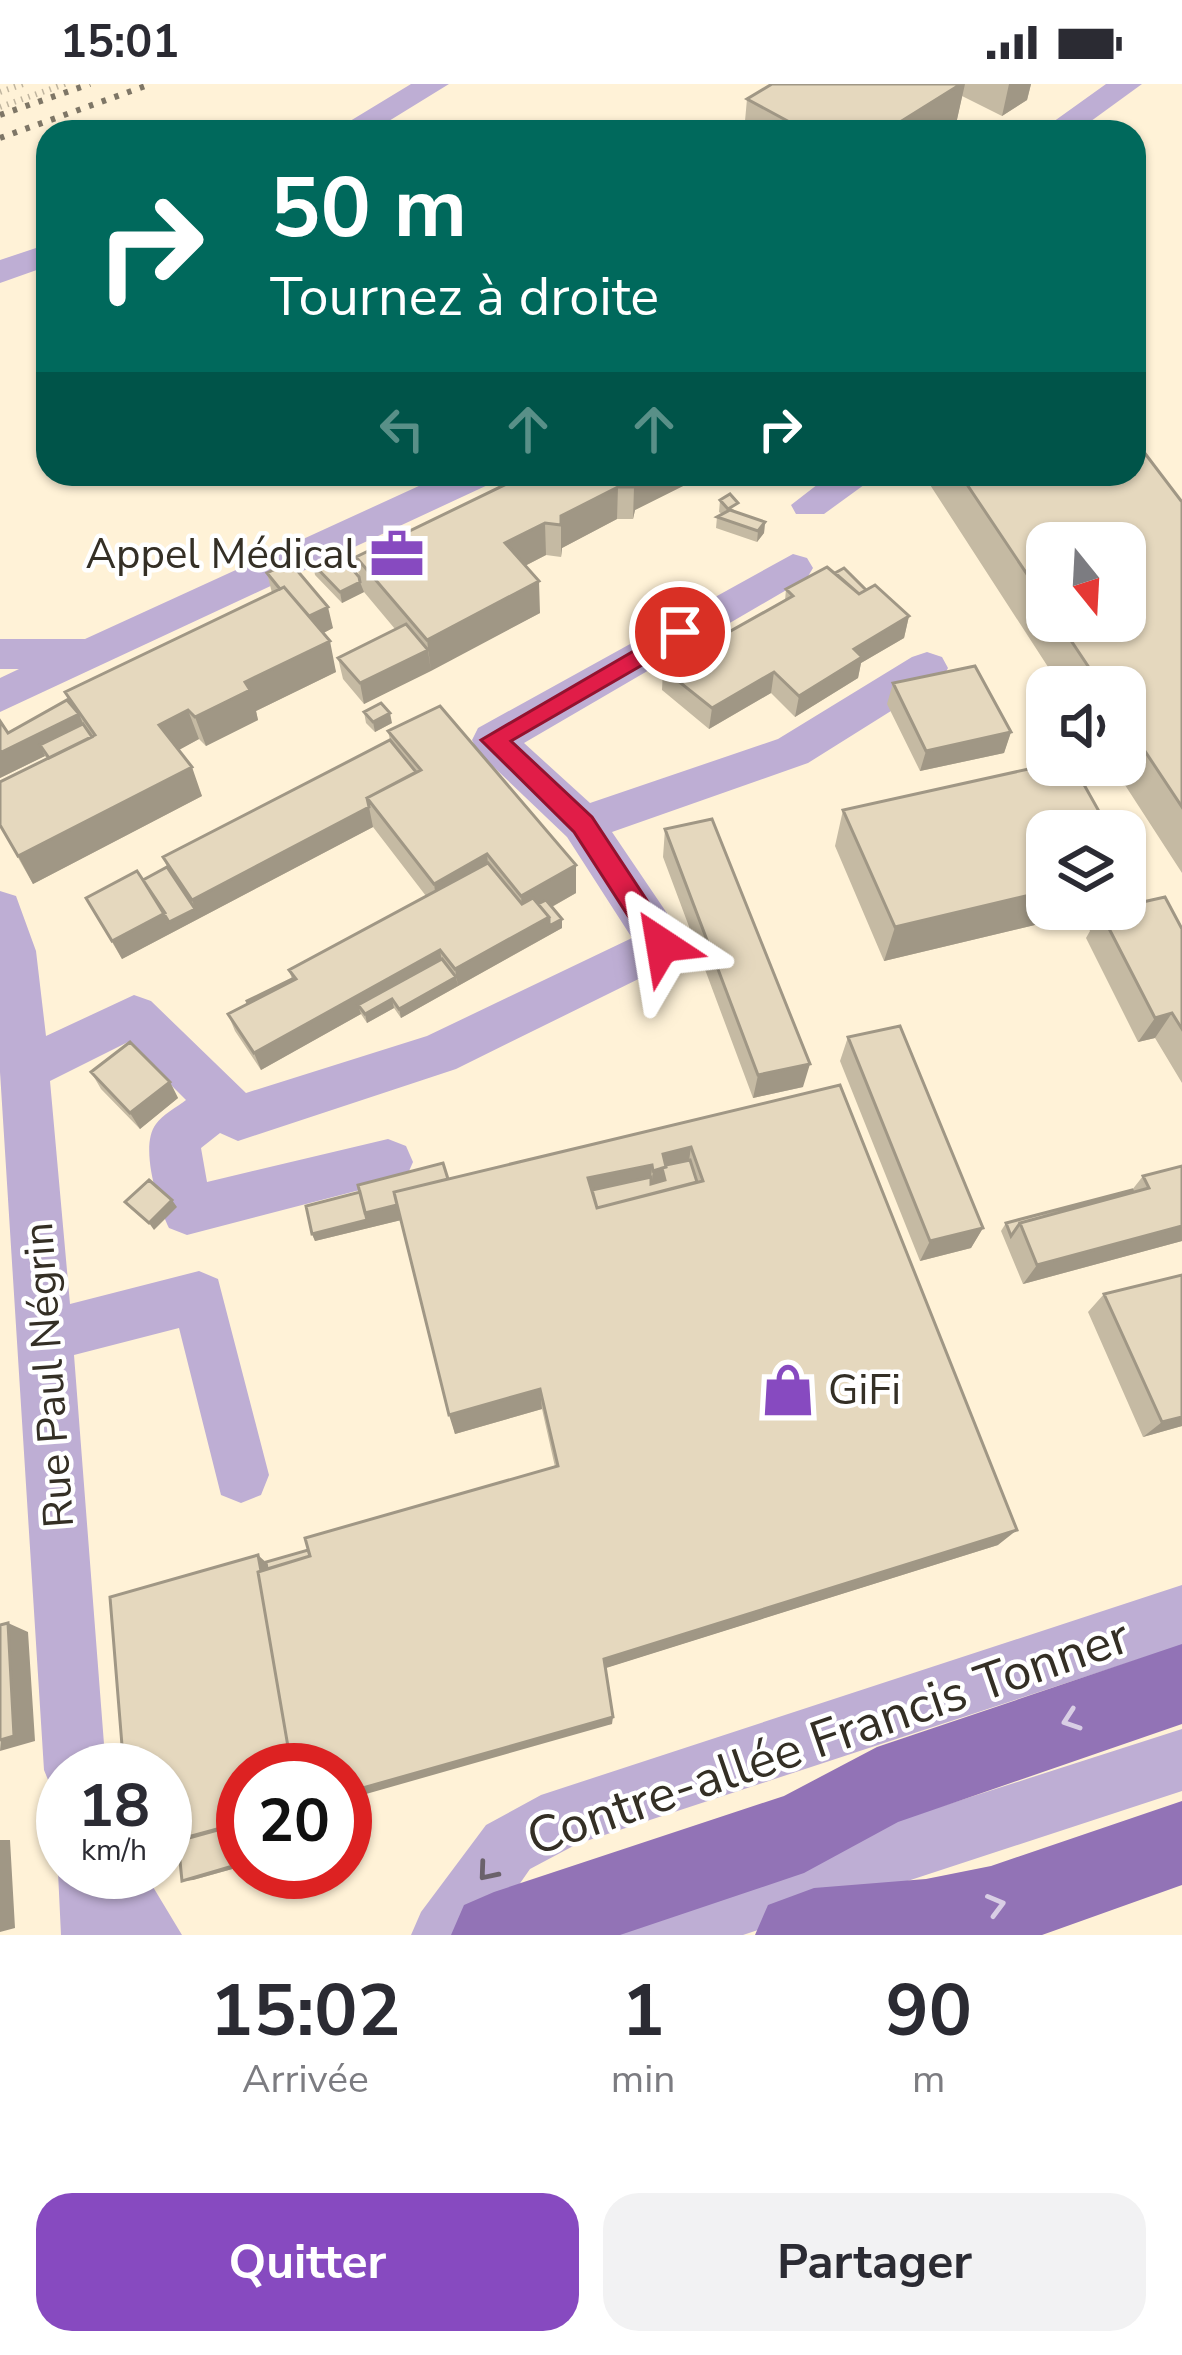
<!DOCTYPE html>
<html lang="fr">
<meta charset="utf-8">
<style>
:root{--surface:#fff;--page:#f2f2f3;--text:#2b2b33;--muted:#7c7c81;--accent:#874ac0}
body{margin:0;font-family:"Nunito Sans",sans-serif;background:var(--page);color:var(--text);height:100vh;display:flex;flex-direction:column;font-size:45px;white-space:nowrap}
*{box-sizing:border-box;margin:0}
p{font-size:39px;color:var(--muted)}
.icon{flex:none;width:66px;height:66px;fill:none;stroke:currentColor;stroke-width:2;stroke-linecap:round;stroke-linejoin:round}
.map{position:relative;height:1851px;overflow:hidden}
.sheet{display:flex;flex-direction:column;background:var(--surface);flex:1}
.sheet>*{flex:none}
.top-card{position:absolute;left:36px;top:36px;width:1110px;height:366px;border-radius:36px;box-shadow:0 3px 9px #0004;background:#00695c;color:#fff;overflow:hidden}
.needle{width:78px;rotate:162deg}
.fabs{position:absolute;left:1026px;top:438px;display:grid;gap:24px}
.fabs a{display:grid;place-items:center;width:120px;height:120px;border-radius:24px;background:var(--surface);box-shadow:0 3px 9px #0004;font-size:60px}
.speed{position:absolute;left:36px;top:1659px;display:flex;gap:24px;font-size:60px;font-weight:700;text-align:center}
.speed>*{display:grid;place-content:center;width:156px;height:156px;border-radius:50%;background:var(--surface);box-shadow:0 3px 9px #0004;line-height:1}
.speed small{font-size:30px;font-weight:400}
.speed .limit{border:18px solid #d22;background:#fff;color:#111}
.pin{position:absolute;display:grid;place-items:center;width:102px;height:102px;color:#fff;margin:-51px;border:6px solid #fff;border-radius:50%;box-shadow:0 3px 12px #0007}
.me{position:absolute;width:132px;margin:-66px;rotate:327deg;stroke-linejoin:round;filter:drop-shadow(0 0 9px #0008)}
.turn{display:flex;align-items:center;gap:42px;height:252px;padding:0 36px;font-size:54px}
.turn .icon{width:156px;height:156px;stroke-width:2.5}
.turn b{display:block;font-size:84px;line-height:102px}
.lanes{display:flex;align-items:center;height:114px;padding:0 36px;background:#0003;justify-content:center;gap:60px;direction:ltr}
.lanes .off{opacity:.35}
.eta{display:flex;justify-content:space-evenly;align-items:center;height:204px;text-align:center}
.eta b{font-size:72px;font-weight:700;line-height:84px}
.cta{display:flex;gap:24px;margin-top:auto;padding:24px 36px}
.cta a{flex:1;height:138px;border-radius:36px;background:var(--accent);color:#fff;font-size:48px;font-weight:700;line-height:138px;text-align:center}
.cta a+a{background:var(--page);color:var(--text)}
.status{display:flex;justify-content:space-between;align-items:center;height:84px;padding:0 60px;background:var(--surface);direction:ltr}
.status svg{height:33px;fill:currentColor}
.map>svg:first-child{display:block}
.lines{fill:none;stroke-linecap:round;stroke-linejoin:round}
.path{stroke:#c0b59f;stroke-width:6;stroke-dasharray:1.5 6;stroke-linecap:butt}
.minor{fill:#beaed4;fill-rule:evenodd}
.major{fill:#9273b6;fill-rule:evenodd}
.rail{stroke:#7e7666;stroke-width:6;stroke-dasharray:4.5 9;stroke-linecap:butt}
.wall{fill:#c5baa3;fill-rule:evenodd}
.shaded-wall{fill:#a09785}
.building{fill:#e5d8be;stroke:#a09785;stroke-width:3;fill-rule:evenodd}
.oneway{stroke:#d9cee5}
.oneway2{stroke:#6b626b}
.route{fill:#e11d48;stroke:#92132f;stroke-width:3}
.labels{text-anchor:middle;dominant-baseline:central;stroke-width:9;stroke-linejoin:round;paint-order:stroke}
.poi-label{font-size:42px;fill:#342f25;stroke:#fff;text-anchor:end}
.street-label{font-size:42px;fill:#342f25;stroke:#fff}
.near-street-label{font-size:51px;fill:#342f25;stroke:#fff}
</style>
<div class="status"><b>15:01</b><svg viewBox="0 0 49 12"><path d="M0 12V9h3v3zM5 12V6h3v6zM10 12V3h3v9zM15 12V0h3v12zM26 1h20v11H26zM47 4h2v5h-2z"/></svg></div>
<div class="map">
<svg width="1182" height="1851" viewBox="0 0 1182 1851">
<rect width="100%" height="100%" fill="#fff2d7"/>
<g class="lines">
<!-- path -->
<path class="path" d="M0,8L23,0
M0,23L65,0"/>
<!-- minor -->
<path class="minor" d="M411,0H449L371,48H332Z
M1106,0H1142L1076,48H1039Z
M48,160V182L0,199V176Z
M445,390H498L492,399L0,628V594L19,585H0V555H85Z
M831,390H879L824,430H796L791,421Z
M793,470L807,474L813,484L807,494L524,659L590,719L778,655L912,573L927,568L942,573L948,584L942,595L808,679L612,748L679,847L685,861L679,875L456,985L238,1057L220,1049L201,1064L207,1098L388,1055L406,1062L413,1078L406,1094L187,1151L169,1144C158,1121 139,1062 156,1040C162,1031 177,1023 186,1016L128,958L50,997L70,1220L199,1187L218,1195L269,1391L261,1411L241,1419L221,1411L179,1244L74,1271L106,1686H63V1712L53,1708L44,1686L0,988V807L16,812L36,867L46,952L134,911L151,917L246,1009L427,952L632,854L567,753L478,668L472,656L478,644Z
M1182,1501V1561L577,1760L530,1785L484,1851H411L421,1828L486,1741L541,1711Z
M1182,1645V1707L743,1851H611L621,1828L644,1818Z
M63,1776V1788H144L182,1851H61L58,1788Z"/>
<!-- major -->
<path class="major" d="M1182,1560V1640L898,1738L804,1789L620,1851H451L464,1821L494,1808L784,1712L877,1663Z
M1182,1717V1801L1042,1851H755L768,1821L814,1804L926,1795L991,1782Z"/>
<!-- rail -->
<path class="rail" d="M0,31L90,0
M0,54L151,0"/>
</g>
<!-- wall -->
<path class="wall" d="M772,0H1031L1027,16L1002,32L962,12L956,40L944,48H744L747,15Z
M527,390H686L685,401L635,426L633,435H617L562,464L561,473L546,471L525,482L540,529L364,620L343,595L338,574L395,545L364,508L342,519L315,491L313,480L359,493L356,473Z
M923,390H1134L1182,418V789L1112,681H1125V603H1061ZM1047,459L1125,537H1047Z
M720,416L737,428L765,438L764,449L757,458L716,444L717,433L722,430L719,428Z
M267,489L333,544L323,549L336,588L256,627L258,636L206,662L199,655L178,666L202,712L33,800L0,742L47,675L45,672L0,694V637L8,649L69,618L65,608L272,509Z
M786,505L866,506L909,532L904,554L861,579L858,594L795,633L771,609L709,645L662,606L663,585L785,517Z
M893,599L1011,648L1004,669L920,687L887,620Z
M364,628L392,639L375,648L366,639Z
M388,647L576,781V809L552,823L562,844L401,934L394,924L367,939L361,930L261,986L235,947L228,930L292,895L289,886L426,812L373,743L122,875L86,814L143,796L167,783L163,773L390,656Z
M843,726L1047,825H1125L1182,845V999L1155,954L1138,958L1086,854L1090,847L1081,830L884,877L835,762Z
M665,745L803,1003L753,1014L663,773Z
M848,953L983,1144L971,1164L920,1177L840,977Z
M91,988L170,998L178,1014L140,1045L101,1005Z
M840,1001L998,1461L605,1584L612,1640L243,1686V1782L193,1796L182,1797L178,1757H173L266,1478L308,1466L555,1383L542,1325L455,1350L401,1136L315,1157L312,1150L448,1095Z
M1182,1082V1157L1023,1200L1001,1147L1006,1139L1132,1106L1143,1092Z
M1104,1210L1182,1342L1143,1353L1088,1228Z"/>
<!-- shaded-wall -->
<path class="shaded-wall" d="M961,0H965L956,40L944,48H884Z
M1009,0H1031L1027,16L1002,32Z
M644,390H686L685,401L635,426L633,435L634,403L636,394Z
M618,403L617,435L562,464L561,473V432Z
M765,438L764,449L757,458L758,447Z
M545,439L546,471L507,491L505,459Z
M539,497L540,529L431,587L427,556Z
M360,498L364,508L342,519L340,508Z
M328,523L333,544L310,556L305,535Z
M909,532L904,554L861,579L858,594L795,633L799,612L854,565Z
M330,557L336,588L256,627L258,636L206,662L195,633L245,598Z
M428,566L431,587L364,620L360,599Z
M774,588L771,609L709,645L712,624Z
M188,626L199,655L170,671L159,641Z
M390,629L392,639L375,648L373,638Z
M79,630L88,651L40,661L45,672L0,694V669Z
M1011,648L1004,669L920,687L926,667Z
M192,683L202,712L33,800L18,772Z
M369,723L373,743L122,875L112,857L165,829L195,825L192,816Z
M487,770L490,798L438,827L434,800Z
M576,781V809L523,839L521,812Z
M1047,807V825H1083L1081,830L884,877L895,843Z
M549,833L562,835V844L458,902L455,885Z
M440,866L443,884L358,921L361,930L261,986L254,969Z
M456,893L458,902L401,934L399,925Z
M392,915L394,924L367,939L365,930Z
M1172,929L1155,954L1138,958L1155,934Z
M810,980L803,1003L753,1014L758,991Z
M170,998L178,1014L140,1045L130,1029Z
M691,1063L687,1091L650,1114L653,1087L663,1070Z
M652,1081L650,1108L592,1120L588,1094Z
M452,1108L455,1123L315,1157L312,1150L365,1129Z
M172,1116L177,1123L154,1146L149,1139Z
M1182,1142V1157L1023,1200L1037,1181Z
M983,1144L971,1164L920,1177L930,1157Z
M540,1305L542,1325L455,1350L449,1331Z
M1182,1333V1342L1143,1353L1162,1338Z
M1017,1446L998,1461L603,1585L604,1575Z
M258,1471L270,1482L305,1686Z
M8,1539L28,1548L35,1657L0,1667Z
M613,1633L612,1640L345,1716V1709Z
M0,1756H10L15,1844L0,1848Z
M243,1779V1782L193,1796L182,1797Z"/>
<!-- building -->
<path class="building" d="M772,0H961L884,48H808L747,15Z
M1134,355L1182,418V723L1125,637V603H1102L1058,537H1125V459H1047V520L960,390H1134Z
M527,390H644L636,394L634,403H618L561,432V441L545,439L505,459L539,497L427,556L356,473Z
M730,410L738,419L728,425L720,416Z
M730,426L765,438L758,447L717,433Z
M338,468L359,493L360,498L340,508L313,480Z
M290,478L328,523L309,532L284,503L280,505L267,489Z
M827,483L859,510L875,501L909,532L854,565L862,573L799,612L774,588L712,624L663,585L793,512L786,505Z
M844,484L866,506L859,510L835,489Z
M284,503L330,557L245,598L250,606L195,633L188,626L159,641L192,683L18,772L0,741V698L95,651L65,608Z
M406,540L428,566L360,599L338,574Z
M975,582L1011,648L926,667L893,599Z
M67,616L79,630L0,669V637L8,649Z
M381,619L390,629L373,638L364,628Z
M440,622L576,781L521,812L487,770L434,800L367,714L421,686L388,647Z
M83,640L92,653L49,674L40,661Z
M390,656L416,688L367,714L369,723L192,816L163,773Z
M1047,681H1073L1110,747H1047V807L895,843L843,726Z
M712,735L810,980L758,991L665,745Z
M1125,775L1132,787L1125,789Z
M488,779L522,820L533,814L549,833L455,885L440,866L254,969L228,930L296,895L289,886Z
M167,783L195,825L169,838L143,796Z
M137,787L165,829L112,857L86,814Z
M1165,813L1182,845V945L1172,929L1155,934L1100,827L1125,825V822Z
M546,816L562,835L549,842V833L538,820Z
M1088,825H1111L1100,827L1095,837Z
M442,875L456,893L399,925L392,915L365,930L358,921Z
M292,895L293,896L248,919L247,917Z
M900,942L983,1144L930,1157L848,953Z
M130,958L170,998L130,1029L91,988Z
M840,1001L1017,1446L604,1575L613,1633L345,1709V1686H292L258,1488L310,1472L305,1454L558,1382L540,1305L449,1331L394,1108ZM691,1063L703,1097L597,1124L588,1094L652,1081L653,1087L666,1083L663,1070Z
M690,1076L697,1098L597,1124L592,1106L651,1093V1100L665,1096L662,1084L666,1083V1081Z
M443,1079L448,1095L394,1108L397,1121L365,1129L358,1101Z
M1182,1082V1142L1037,1181L1020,1139L1149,1104L1143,1092Z
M149,1096L172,1116L149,1139L125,1118Z
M1132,1106L1133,1108L1020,1139L1011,1152L1006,1139Z
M360,1108L367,1136L312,1150L306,1122Z
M1182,1191V1333L1162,1338L1104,1210Z
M308,1466L310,1472L267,1485L266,1478Z
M258,1471L261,1487L258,1488L292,1686H243V1738L173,1757L165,1753V1686H124L110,1513Z
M8,1539L14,1652L0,1656V1541Z
M243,1739V1779L182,1797L178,1757Z"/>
<!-- one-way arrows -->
<defs><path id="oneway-chevron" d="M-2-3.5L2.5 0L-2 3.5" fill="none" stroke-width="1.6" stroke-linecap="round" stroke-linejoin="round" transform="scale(3)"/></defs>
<g class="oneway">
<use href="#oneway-chevron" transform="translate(1071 1636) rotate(161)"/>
<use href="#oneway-chevron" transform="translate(996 1821) rotate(-15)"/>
</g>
<use class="oneway2" href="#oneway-chevron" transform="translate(487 1788) rotate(130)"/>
<!-- route -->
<path class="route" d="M680,540L689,542V554L511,657L592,733L671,853V869H652L574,748L481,656Z"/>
<!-- icons -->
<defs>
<symbol id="office-bare" viewBox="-9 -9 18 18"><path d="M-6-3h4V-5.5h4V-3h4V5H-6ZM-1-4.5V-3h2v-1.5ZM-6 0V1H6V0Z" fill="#874ac0" stroke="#fff" stroke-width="2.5" paint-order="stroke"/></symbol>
<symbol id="shop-bare" viewBox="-9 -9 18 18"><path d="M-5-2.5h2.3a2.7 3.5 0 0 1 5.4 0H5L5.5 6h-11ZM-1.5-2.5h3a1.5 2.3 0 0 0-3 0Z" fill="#874ac0" stroke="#fff" stroke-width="2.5" paint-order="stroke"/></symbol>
</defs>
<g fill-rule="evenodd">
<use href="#office-bare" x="359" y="432" width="76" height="76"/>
<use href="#shop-bare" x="750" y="1268" width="76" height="76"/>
</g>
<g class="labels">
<!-- poi labels -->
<g class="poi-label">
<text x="357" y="470">Appel Médical</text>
<text x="828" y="1306" text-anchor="start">GiFi</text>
</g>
<!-- street labels -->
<g class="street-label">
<text transform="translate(49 1291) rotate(-94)">Rue Paul Négrin</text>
</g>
<!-- near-street labels -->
<g class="near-street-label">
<text transform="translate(828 1653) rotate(-19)">Contre-allée Francis Tonner</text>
</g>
</g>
</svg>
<div class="fabs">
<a><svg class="needle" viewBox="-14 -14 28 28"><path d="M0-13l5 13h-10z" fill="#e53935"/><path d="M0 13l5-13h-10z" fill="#7c7c81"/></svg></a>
<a><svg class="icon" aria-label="sound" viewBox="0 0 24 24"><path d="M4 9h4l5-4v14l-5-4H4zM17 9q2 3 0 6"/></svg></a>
<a><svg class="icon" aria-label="layers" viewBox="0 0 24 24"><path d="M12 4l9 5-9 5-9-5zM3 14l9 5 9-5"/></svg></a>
</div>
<div class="speed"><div>18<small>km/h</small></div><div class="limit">20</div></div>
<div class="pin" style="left:680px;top:548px;background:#d93025"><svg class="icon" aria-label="arrive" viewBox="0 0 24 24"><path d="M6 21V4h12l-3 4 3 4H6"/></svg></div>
<svg class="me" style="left:662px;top:861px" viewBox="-20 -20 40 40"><path d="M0-17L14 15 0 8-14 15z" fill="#e11d48" stroke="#fff" stroke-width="4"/></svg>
<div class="top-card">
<div class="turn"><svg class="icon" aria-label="right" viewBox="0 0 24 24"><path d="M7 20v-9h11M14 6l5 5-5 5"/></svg><div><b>50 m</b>Tournez à droite</div></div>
<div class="lanes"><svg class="icon off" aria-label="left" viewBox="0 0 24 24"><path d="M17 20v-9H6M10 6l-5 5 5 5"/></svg><svg class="icon off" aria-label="ahead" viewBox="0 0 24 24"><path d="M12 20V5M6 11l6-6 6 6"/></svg><svg class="icon off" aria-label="ahead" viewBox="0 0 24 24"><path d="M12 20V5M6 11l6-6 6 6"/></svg><svg class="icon" aria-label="right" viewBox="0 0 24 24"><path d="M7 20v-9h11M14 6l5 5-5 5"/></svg></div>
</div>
</div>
<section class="sheet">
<div class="eta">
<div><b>15:02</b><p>Arrivée</p></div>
<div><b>1</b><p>min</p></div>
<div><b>90</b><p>m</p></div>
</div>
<div class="cta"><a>Quitter</a><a>Partager</a></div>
</section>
